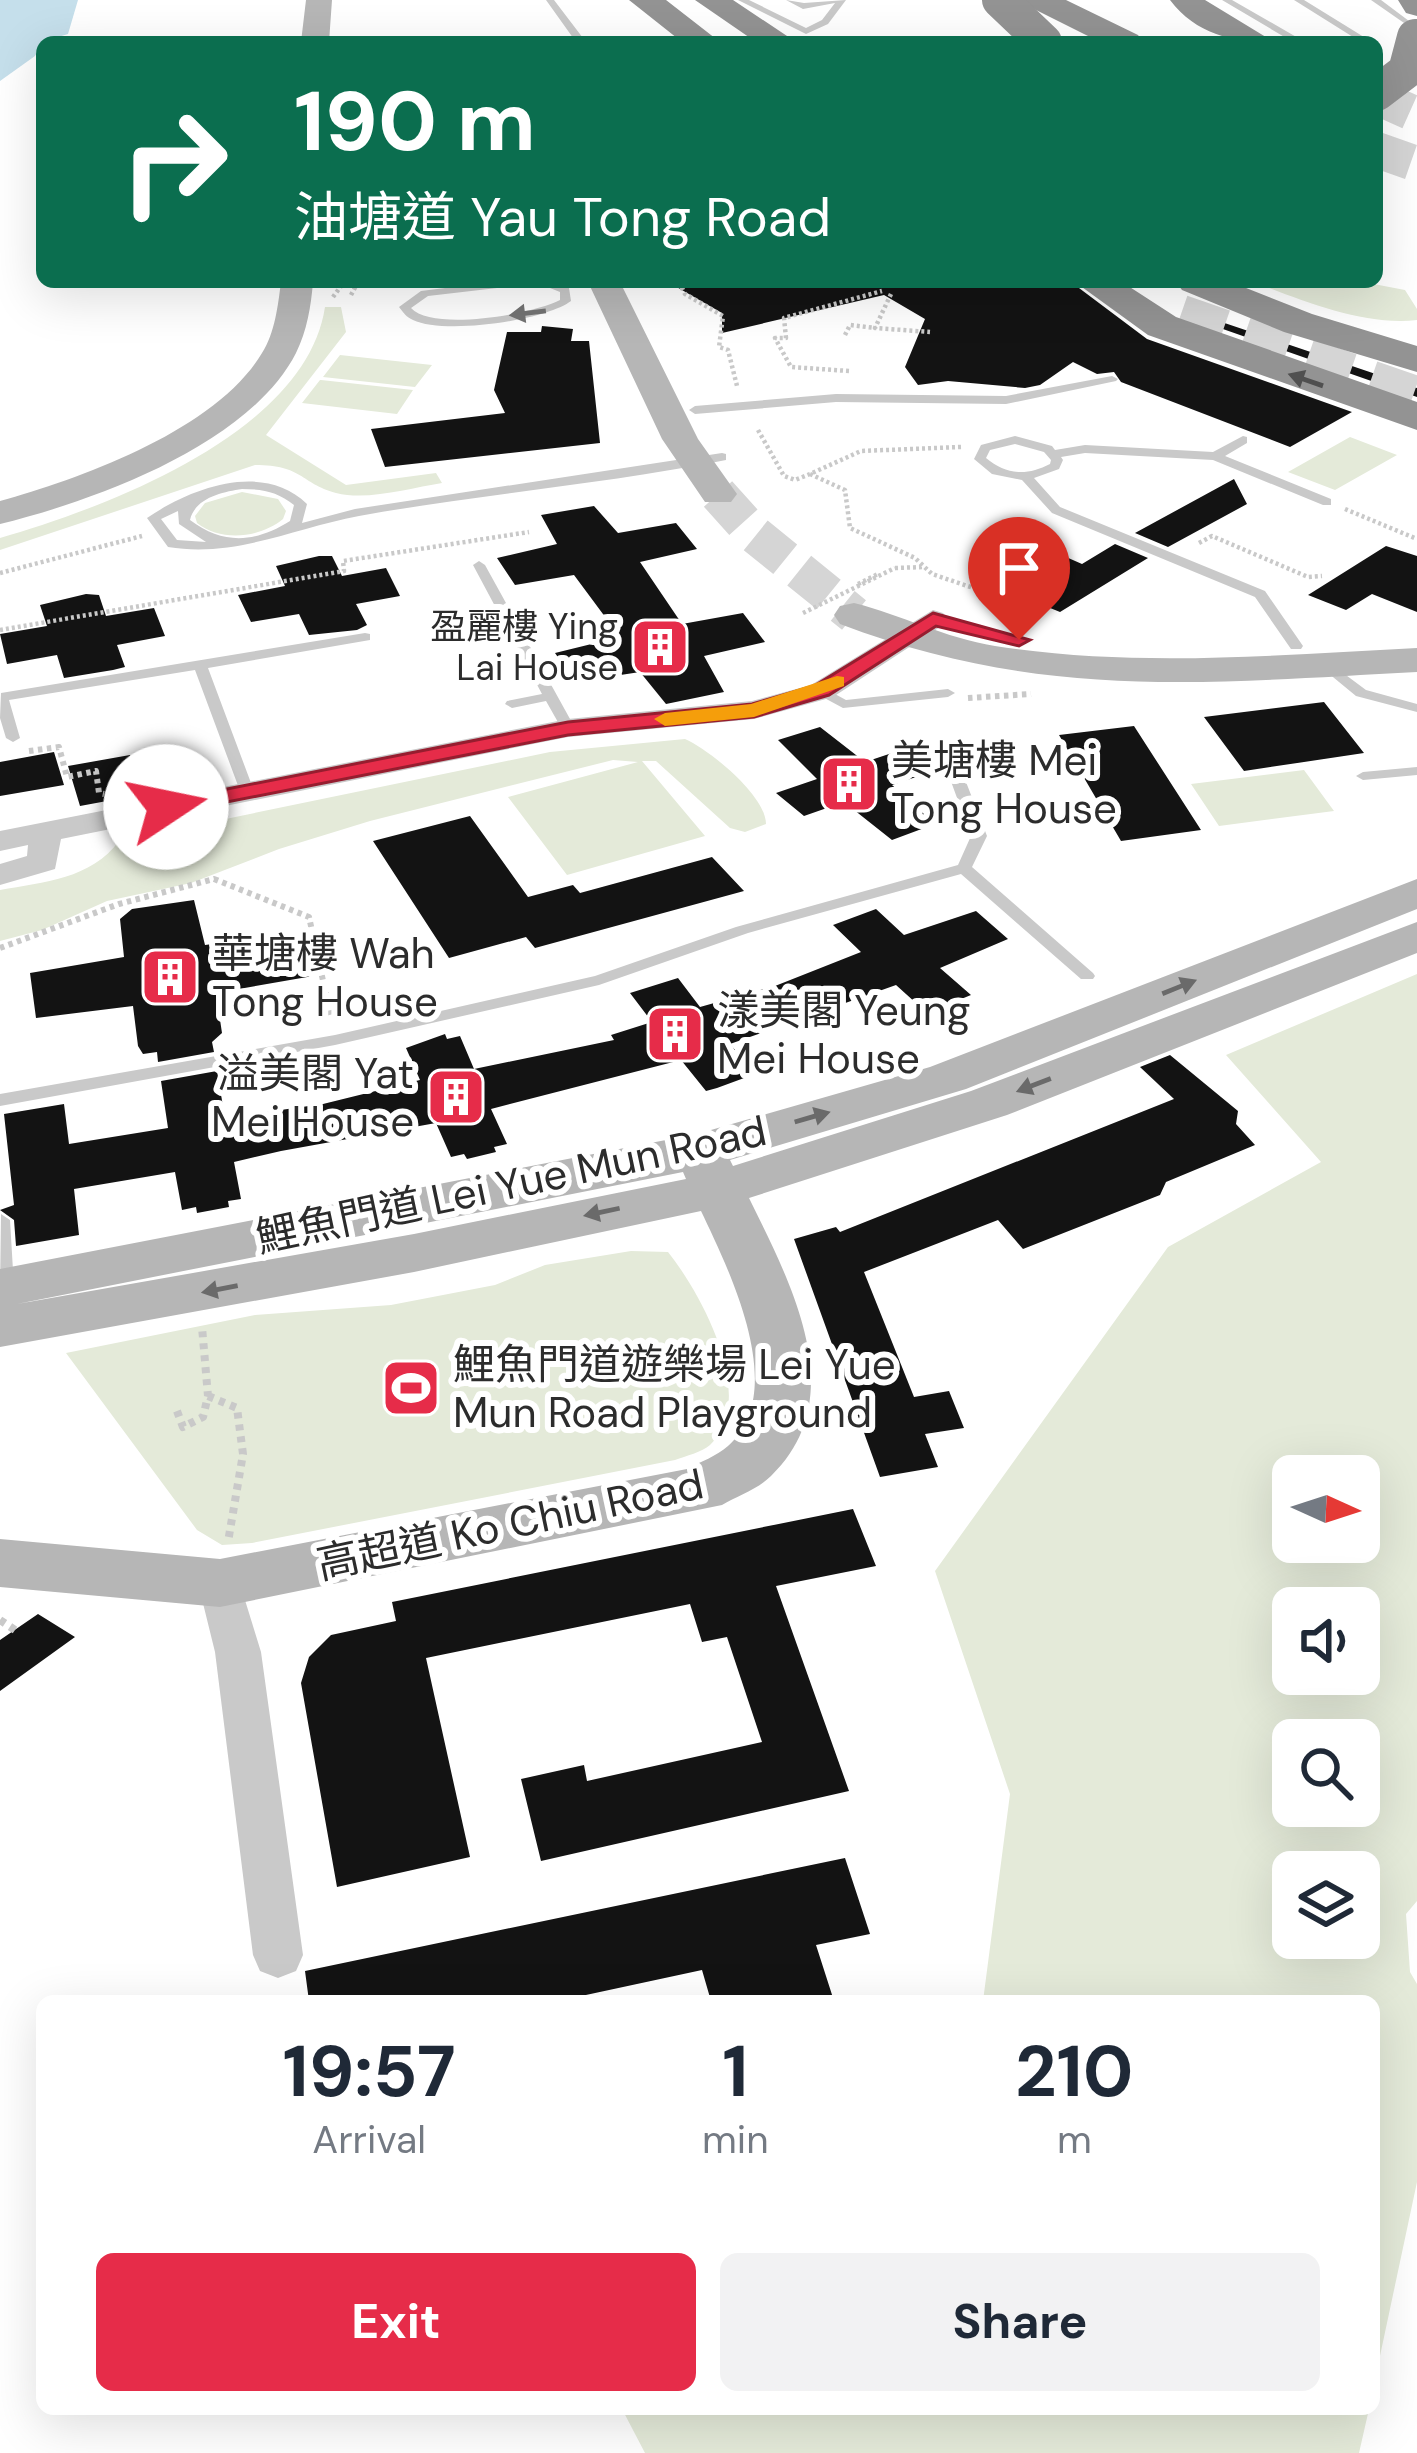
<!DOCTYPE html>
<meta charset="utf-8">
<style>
:root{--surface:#fff;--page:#f2f2f3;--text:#1f2937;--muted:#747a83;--accent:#e62c49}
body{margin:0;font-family:"DM Sans","Noto Sans TC",sans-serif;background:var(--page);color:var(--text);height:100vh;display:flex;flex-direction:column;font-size:45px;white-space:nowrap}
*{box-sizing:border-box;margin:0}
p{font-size:39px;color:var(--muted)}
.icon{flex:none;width:66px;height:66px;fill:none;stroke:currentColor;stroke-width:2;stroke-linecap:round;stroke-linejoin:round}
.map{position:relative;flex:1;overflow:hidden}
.side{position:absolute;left:36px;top:1995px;width:1344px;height:420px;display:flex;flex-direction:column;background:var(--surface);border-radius:18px;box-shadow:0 12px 48px #0002}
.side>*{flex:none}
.top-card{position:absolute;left:36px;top:36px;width:1347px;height:252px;border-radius:18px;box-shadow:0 12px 48px #0002;background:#0b6e4f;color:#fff;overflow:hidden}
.needle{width:78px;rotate:93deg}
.controls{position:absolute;left:1272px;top:1455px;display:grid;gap:24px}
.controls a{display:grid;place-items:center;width:108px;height:108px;border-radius:18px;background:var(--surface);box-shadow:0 12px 48px #0002;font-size:60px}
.pin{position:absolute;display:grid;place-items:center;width:102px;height:102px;color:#fff;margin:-123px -51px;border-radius:50% 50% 50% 0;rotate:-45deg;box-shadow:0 0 12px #0007}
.pin .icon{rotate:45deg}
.me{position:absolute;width:132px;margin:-66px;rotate:79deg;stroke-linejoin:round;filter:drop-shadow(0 0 9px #0008)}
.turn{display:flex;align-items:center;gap:42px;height:252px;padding:0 60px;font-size:54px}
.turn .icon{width:156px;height:156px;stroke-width:2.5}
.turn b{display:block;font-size:84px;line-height:102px}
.eta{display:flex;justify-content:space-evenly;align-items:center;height:204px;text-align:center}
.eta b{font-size:72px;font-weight:700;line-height:84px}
.primary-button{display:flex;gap:24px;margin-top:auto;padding:24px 60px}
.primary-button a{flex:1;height:138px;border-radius:18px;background:var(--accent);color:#fff;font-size:48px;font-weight:700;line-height:138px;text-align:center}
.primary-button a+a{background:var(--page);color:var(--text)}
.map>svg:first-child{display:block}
.green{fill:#e4ead9;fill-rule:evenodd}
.water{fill:#c5dfeb}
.building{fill:#131313}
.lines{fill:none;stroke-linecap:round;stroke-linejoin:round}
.secondary-tunnel{stroke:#d5d5d5;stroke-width:38;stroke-dasharray:38 18;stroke-linecap:butt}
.highway-tunnel-far1{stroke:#d5d5d5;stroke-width:36;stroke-dasharray:36 18;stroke-linecap:butt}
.highway-tunnel{stroke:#d5d5d5;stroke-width:45;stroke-dasharray:45 22;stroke-linecap:butt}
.path-far2{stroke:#c9c9c9;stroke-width:4.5;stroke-dasharray:3 3;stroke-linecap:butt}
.path-far1{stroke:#c9c9c9;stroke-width:6;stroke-dasharray:4.5 4.5;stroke-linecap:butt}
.path{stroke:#c9c9c9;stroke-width:8;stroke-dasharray:6 6;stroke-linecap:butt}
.lane{fill:#c9c9c9;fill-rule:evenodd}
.street{fill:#c9c9c9;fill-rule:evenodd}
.secondary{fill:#b6b6b6;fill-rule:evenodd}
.highway{fill:#939393;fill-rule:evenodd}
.path-bridge{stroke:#c9c9c9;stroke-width:4.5;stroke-dasharray:3 3;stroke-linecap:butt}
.highway-bridge{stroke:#939393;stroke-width:36}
.oneway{fill:#737373}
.oneway2{fill:#505050}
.oneway3{fill:#6a6a6a}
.route{fill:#e62c49;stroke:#961d2f;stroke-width:3}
.slow{fill:#f59e0b}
.labels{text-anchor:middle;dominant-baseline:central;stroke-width:12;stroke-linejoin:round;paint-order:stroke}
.far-poi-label{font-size:36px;fill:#2c2c2c;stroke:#fff;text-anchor:end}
.poi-label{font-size:42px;fill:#2c2c2c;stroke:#fff;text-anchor:start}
.street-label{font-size:42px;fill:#2c2c2c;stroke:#fff}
</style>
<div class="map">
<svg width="1417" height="2453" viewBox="0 0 1417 2453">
<rect width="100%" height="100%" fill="#fff"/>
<!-- green -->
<path class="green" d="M1254,282H1363L1405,290L1417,309V320C1364,326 1303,301 1254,282Z
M325,307H341L346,332L266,435L346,485L436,473L442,483C410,488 368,501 336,493C300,483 303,465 255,465L0,550V538C107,507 306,433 325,307Z
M340,355L432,365L415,387L323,377Z
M320,380H321L413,390L397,414L302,403Z
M1350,437L1397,455L1335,490L1288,472Z
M242,492L278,499L286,511L283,519C260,538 221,542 197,523L195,516L205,503Z
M685,739C710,750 766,796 766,824L745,832L730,828L656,761H642L705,836L567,875L508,797L638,762L613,760L370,821L279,849L191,883L107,901L42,930L0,941V890C44,882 91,879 119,841L550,752Z
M1304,770L1334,811L1219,826L1191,784Z
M1417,974V1901L1406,1914L1410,1972L1417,1984V2182L1374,2384V2001H983L1010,1794L935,1571L1168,1247L1321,1162L1226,1055ZM1293,1476H1359V1542H1293ZM1293,1608H1359V1674H1293ZM1293,1740H1359V1806H1293ZM1293,1872H1359V1938H1293Z
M631,1251L668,1252C701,1293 759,1399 710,1445C702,1452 686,1456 675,1460L252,1543L222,1545L197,1530L66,1353L255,1315L391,1305L495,1285L545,1265Z
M622,2409H1369L1359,2453H645Z"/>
<!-- water -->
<path class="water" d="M0,0H78L68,34L42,42L35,56L0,81Z"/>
<!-- building -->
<path class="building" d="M668,282H1071L1147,339L1352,412L1290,447L1121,382L1114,372L1097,374L1073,362L1040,385L1025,388L948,381L918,385L905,367L925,319L884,295L722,333V313Z
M1189,311L1417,388V397L1183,315Z
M542,326L573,329L571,341H589L600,443L385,467L371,429L505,413L494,390L507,332H541Z
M1234,479L1247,504L1168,547L1135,533Z
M594,506L618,533L676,523L697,549L640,562L682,624L743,613L765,642L704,656L724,692L666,704L640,672L575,682L555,653L620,637L574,575L515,585L497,558L557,544L541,515Z
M1018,536L1082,564L1115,544L1148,558L1060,612L1023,597L1051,581L1007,560Z
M1386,546L1417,556V612L1372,594L1346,610L1308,595Z
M319,556H332L342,576L386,568L400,596L356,604L367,625L357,630L309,635L299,614L251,622L238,595L285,586L276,566Z
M86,594L99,595L106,616L154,608L165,636L117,645L125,667L113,670L64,678L57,655L7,664L0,634L47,626L40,605Z
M1324,702L1364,753L1244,771L1204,717Z
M1134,726L1201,830L1121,841L1059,735Z
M820,727L865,762L904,749L931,772L892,785L935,824L892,840L844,802L804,816L776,793L817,779L778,740Z
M54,752L64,785L0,796V762Z
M130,755L136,776L107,801L80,806L68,766Z
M470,816L528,897L573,885L580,893L712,857L744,891L535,948L526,937L449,958L373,841Z
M194,900L205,945L302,932L313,976L216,993L222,1033L212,1042L214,1052L158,1062L157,1052L143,1054L138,1046L133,1006L36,1018L30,973L124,957L120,919L132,909Z
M876,909L904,935L976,911L1008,939L940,968L971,995L927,1013L896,985L730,1044L755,1074L717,1088L706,1091L681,1060L491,1109L507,1144L494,1147L496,1152L467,1159L464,1154L451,1157L436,1123L281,1151L234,1162L241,1199L228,1201L229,1207L197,1213L196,1207L182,1210L175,1172L74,1189L79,1235L16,1246L14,1220L0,1210L14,1205L4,1114L64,1104L69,1144L168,1128L161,1081L217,1071L225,1118L323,1104L420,1080L406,1048L445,1034L447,1039L460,1036L474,1069L614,1040L611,1035L652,1022L630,993L678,978L700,1007L775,986L861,952L833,925Z
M1170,1055L1238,1111L1236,1124L1255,1145L1166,1182L1160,1195L1023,1249L998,1220L864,1272L914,1397L949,1391L964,1428L925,1434L938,1467L880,1477L794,1239L836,1227L840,1232L1174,1099L1140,1067Z
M853,1509L876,1566L776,1586L849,1791L541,1861L521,1779L584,1765L587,1781L762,1742L727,1637L702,1642L690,1604L426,1658L470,1857L337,1887L301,1683L309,1657L331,1635L396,1621L392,1602Z
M38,1614L75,1637L0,1691V1640Z
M845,1858L870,1934L816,1945L834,2001H711L702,1970L558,2001H309L305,1971Z"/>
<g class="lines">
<!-- secondary-tunnel -->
<path class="secondary-tunnel" d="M718,494L754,534L854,615"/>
<!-- highway-tunnel-far1 -->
<path class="highway-tunnel-far1" d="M1377,97L1417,115
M1377,150L1417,164"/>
<!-- highway-tunnel -->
<path class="highway-tunnel" d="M1180,317L1417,399"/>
<!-- path-far2 -->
<path class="path-far2" d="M679,282L685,294L723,316L719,347L728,350L737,386
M891,294L875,328L930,332
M351,295L358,282
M333,297L344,282
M845,335L850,325L875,328
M849,371L791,367L775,338H786L784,318L882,291
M758,430L784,476L795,480L810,474
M961,447L861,451L810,474L845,490L850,528L915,558L932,574L1000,597L1036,577
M1345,509L1417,539
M1199,543L1212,536L1308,577L1322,576
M895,568L924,567
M0,573L142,536
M858,584L878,574
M0,630L344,571L343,561L529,532"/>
<!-- path-far1 -->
<path class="path-far1" d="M968,698L1031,694
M29,751L59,747L67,777L96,771L99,793L104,794
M0,948L119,904L214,879L309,917L331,1017"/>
<!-- path -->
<path class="path" d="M208,1396L237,1408L243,1454L228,1542
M177,1411L183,1427L203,1417L208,1396L202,1327
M0,1620L18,1632"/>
<!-- lane -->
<path class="lane" d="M546,0H554L586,42H576Z
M738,0H749L806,28L822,20L835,3L803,9L786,0L804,3L846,0L828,24L806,34Z
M1222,0H1232L1305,42H1293Z
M1294,0H1304L1372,42H1361Z
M1371,0H1381L1417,27V32Z
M493,282H527L522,285L428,296L411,308C433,332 533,314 560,300V292L535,282H551L569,288L571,301C544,321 444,335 413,320C406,317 404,313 399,307L421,291Z
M1112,376L1118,379L1116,381L1006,404L836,402L695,414L689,410L695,406L836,394L1006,396Z
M1015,436L1052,446L1055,450L1085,445L1213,452L1243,436L1247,437V443L1225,456L1331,499V505H1323L1213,460L1085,453L1061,457L1063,460L1059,469L1034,478L1060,507L1265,591L1303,646L1301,649H1291L1255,597L1052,513L1022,480L992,474L974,459L981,445ZM1015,444L1044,452L1051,460L1050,464C1027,476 1006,475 986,458L990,450Z
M722,453L726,454V460C605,484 481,494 359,516C294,528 236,558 168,547L147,518C191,488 263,461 307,504L302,523L355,509ZM242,489C263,489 278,492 294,505L290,521C255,543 223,545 190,520C195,498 222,492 242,489ZM178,511L179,524L206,542L177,540L161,519Z
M479,561L485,565L575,728L573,731H563L546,701L512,708L505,704L507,701L542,694L473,565Z
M365,633L370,634V640L208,668L254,791L247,795L240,791L195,670L9,700L20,738L13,742L6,738L0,718L1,693Z
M1327,661L1366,690L1417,704V712L1356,696L1322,668L1320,665Z
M822,687L846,700L948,689L955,693L948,697L843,708L817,694L815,691Z
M945,742L952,746L987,836L972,867L1093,973L1095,976L1093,979H1081L961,874L748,933L599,985L335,1045L0,1106V1094L335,1035L595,976L736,927L958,865L971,836L938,746Z
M1417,767V775L1363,780L1356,776L1363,772Z
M1,1214L10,1220L14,1287L5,1293L0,1292Z"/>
<!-- street -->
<path class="street" d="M933,610L943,613L948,619L943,625L833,697L754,719L568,737L61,839L55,869L0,885V864L27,856L28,845L0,851V831L568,719L752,701L811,685Z
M220,1565L236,1571L261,1652L303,1955L296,1971L278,1978L260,1971L253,1955L215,1652L198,1583L204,1571Z"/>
<!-- secondary -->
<path class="secondary" d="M306,0H332L329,42H301Z
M281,282H313C311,306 307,331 296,353C249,445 94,501 0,524V501C82,478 216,430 262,353C275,333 278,305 281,282Z
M588,282H620L698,439L737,494L731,502H705L662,439Z
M854,603C902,615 945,638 995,646C1135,668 1276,655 1417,648V672C1207,683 1042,701 840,624L834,615L840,606Z
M1417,879V909L966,1089L730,1160L733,1166L971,1091L1417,922V953L1007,1115L749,1198C790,1282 853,1397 771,1476C758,1489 737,1496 722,1505L220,1607L0,1587V1539L220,1559L687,1469C700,1462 717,1456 728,1446C790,1392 729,1270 701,1211L414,1272L0,1347V1269L697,1134L930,1067ZM683,1172L686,1179L414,1234L17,1304Z"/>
<!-- highway -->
<path class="highway" d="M629,0H666L720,42H682Z
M695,0H733L793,40L756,42Z
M1025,0H1066L1138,35L1143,42H1100L1030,7Z
M1170,0H1205L1274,42C1232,42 1197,35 1170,0Z
M1398,0H1417V16L1406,13Z
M1075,282H1122L1176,317L1417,402V430L1148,335Z
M1176,282H1231L1312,314L1417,346V372L1284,332L1182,290Z"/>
<!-- path-bridge -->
<path class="path-bridge" d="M803,613L895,568"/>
<!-- highway-bridge -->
<path class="highway-bridge" d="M1000,0L1044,42
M1377,93L1406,71L1415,37"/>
</g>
<!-- one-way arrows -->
<defs><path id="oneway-solid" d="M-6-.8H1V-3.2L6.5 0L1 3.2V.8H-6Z" transform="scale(3)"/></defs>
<use class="oneway" href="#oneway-solid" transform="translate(528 313) rotate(173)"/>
<use class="oneway2" href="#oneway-solid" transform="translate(1306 380) rotate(-161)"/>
<g class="oneway3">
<use href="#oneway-solid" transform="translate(1179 987) rotate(-22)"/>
<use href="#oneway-solid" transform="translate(1034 1085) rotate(159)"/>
<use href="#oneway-solid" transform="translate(812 1117) rotate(-16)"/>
<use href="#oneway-solid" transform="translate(602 1212) rotate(168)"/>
<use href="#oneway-solid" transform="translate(220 1289) rotate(169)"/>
</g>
<!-- route -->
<path class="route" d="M933,613L1030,640L1019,646L936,626L829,695L754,717L568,735L166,814L155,807L166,801L568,722L752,704L814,686Z"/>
<!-- slow -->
<path class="slow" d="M837,676L844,677V686L754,717L665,726L654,719L665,713L751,704Z"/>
<!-- icons -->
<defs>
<symbol id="building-square" viewBox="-11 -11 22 22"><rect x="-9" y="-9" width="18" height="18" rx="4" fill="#e62c49" stroke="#fff"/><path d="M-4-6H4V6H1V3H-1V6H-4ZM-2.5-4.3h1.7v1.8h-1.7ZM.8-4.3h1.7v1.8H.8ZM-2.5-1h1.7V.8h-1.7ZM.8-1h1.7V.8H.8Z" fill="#fff"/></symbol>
<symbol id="stadium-square" viewBox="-11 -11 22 22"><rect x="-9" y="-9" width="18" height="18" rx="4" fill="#e62c49" stroke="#fff"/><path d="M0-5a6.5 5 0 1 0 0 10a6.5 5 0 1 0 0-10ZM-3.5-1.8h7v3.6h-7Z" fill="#fff"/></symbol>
</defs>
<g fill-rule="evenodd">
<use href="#building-square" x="627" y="614" width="66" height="66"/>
<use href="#building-square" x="816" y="751" width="66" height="66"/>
<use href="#building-square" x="137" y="944" width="66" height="66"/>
<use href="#building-square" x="642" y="1001" width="66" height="66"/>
<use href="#building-square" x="423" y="1064" width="66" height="66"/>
<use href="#stadium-square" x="378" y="1355" width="66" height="66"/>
</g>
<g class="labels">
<!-- far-poi labels -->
<g class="far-poi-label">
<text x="618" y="626">盈麗樓 Ying<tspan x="618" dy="41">Lai House</tspan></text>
</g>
<!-- poi labels -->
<g class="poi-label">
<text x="891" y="760">美塘樓 Mei<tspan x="891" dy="48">Tong House</tspan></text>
<text x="212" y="953">華塘樓 Wah<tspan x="212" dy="48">Tong House</tspan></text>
<text x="717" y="1010">漾美閣 Yeung<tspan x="717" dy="48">Mei House</tspan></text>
<text x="414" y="1073" text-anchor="end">溢美閣 Yat<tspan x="414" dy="48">Mei House</tspan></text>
<text x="453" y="1364">鯉魚門道遊樂場 Lei Yue<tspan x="453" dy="48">Mun Road Playground</tspan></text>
</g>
<!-- street labels -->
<g class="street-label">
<text transform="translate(511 1184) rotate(-12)">鯉魚門道 Lei Yue Mun Road</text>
<text transform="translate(510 1524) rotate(-12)">高超道 Ko Chiu Road</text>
</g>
</g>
</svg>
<div class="controls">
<a><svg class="needle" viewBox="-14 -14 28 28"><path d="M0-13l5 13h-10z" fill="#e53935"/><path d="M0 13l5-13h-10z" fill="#747a83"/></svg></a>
<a><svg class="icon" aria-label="sound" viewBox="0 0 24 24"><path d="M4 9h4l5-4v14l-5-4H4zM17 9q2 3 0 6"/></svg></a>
<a><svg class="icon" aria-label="search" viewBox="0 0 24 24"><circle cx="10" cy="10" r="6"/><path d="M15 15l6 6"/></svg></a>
<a><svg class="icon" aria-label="layers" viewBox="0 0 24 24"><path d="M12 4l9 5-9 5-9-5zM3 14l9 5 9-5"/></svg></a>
</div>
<div class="pin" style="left:1019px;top:640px;background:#d93025"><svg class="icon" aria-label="arrive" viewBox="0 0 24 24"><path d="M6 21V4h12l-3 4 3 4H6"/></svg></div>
<svg class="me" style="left:166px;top:807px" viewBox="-20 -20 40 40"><circle r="19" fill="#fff"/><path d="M0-13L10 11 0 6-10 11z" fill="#e62c49"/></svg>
<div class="top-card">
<div class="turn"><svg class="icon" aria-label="right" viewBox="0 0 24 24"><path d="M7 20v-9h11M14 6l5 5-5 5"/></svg><div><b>190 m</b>油塘道 Yau Tong Road</div></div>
</div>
<section class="side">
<div class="eta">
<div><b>19:57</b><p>Arrival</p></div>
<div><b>1</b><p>min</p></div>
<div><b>210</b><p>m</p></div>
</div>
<div class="primary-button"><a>Exit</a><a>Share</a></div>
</section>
</div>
